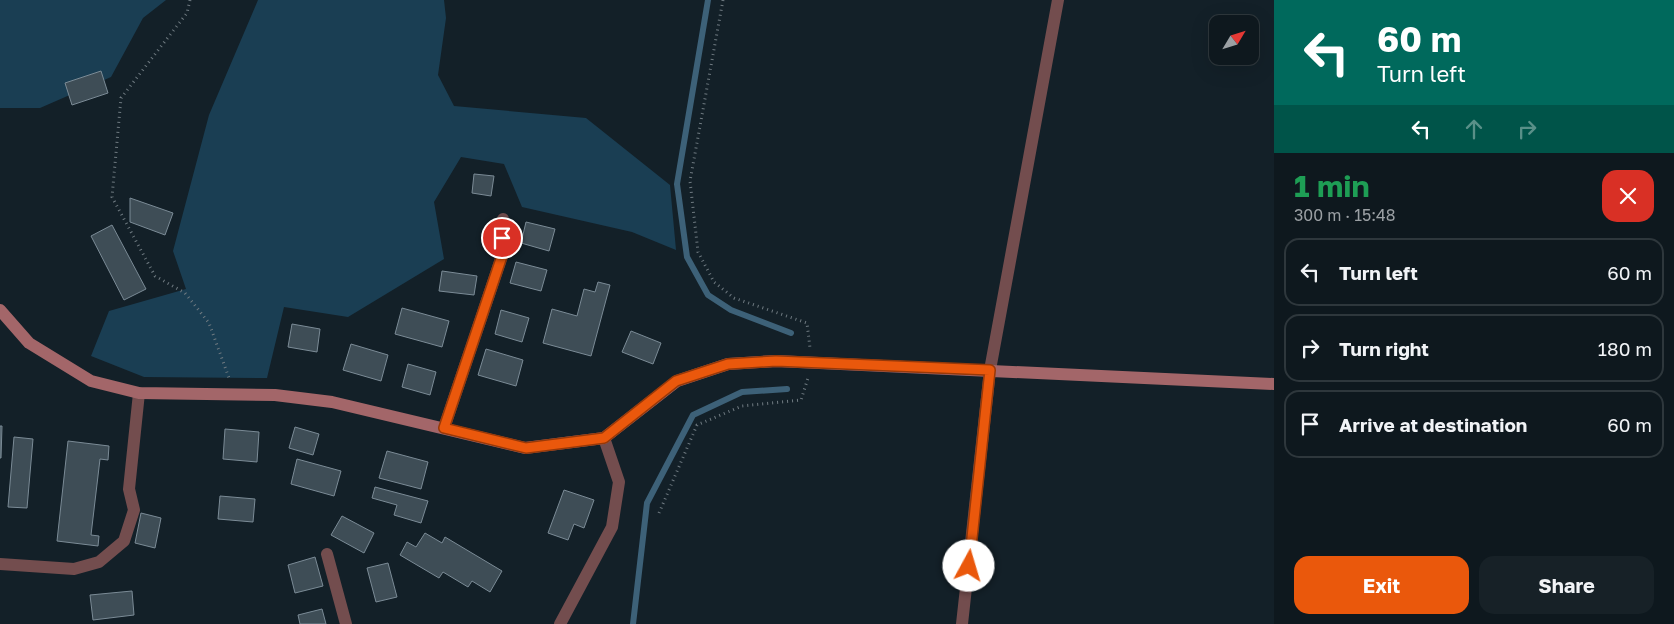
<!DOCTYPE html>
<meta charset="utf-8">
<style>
:root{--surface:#0e181e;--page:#172127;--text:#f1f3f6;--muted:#9ba0a4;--line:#2e373c;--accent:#ea580c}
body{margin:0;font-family:"Golos Text",sans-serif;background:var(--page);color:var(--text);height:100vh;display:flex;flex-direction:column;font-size:19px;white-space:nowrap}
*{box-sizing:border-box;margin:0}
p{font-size:16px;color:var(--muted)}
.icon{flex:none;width:28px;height:28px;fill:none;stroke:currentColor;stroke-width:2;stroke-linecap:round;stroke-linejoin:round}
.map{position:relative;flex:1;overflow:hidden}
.drawer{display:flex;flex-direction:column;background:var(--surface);width:400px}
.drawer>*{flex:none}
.banner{background:#00695c;color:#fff;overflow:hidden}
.needle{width:32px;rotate:52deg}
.controls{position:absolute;left:1209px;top:15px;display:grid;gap:10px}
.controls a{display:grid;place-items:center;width:50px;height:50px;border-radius:10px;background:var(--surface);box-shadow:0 5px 20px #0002,0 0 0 1px var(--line);font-size:25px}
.pin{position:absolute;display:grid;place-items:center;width:42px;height:42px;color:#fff;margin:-21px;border:2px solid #fff;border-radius:50%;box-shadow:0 1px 5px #0007}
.me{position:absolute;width:55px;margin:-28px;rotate:6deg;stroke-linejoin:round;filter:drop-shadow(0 0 4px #0008)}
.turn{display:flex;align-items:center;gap:18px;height:105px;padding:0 20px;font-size:22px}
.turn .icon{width:65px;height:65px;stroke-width:2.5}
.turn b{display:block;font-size:35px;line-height:42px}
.lanes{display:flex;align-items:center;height:48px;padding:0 20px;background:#0003;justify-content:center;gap:25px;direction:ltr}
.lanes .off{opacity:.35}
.round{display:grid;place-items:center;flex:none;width:52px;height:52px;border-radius:15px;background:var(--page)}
.overview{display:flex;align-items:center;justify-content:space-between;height:85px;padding:0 20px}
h1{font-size:30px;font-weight:700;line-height:38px;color:#1e9e55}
.cta{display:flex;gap:10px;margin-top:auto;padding:10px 20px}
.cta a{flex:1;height:58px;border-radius:15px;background:var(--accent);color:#fff;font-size:20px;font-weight:700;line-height:58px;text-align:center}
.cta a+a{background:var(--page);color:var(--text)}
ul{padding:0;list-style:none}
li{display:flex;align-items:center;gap:15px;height:68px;margin:0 10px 8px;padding:0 10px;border:2px solid var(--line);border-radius:15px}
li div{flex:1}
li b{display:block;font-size:19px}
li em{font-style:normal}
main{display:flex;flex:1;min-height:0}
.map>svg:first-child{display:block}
.green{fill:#1a3e53}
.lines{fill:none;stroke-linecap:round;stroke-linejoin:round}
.stream{stroke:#3d6178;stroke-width:6}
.building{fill:#3e4d56;stroke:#7b8b96}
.path{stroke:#6f7a81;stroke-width:3;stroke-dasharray:1 4;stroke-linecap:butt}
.street{stroke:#734d4e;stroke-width:12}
.secondary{stroke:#a36669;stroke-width:12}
.route-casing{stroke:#983908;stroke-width:12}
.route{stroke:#ea580c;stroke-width:9}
</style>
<main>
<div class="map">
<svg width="1274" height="624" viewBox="0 0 1274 624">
<rect width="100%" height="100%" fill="#132028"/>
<!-- green -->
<path class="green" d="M0,0H166L143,18L111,77L40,108H0Z
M258,0H444L446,18L438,75L454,106L586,118L670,185L676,250L632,232L522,207L504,164L461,157L434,202L444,259L348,317L284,307L267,378L144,377L91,356L109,311L186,289L173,251L209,115Z"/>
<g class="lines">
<!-- stream -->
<path class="stream" d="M708,0L677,184L687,257L708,295L731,310L791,333
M633,624L647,503L693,415L742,392L787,389"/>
</g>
<!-- building -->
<path class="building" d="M101,71L108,93L72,105L65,83Z
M474,174L494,176L491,196L472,193Z
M130,198L173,213L165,235L130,222Z
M526,222L555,229L549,251L521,243Z
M112,225L146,289L124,300L91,236Z
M516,262L547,270L541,291L510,283Z
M442,271L477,276L474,295L439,291Z
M598,282L610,285L591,356L543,343L552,309L577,316L584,289L595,292Z
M402,308L449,321L442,347L395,334Z
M501,310L529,318L522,342L495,334Z
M292,324L320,329L317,352L288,347Z
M631,331L661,343L653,364L622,352Z
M351,344L388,355L381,381L343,370Z
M486,349L523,360L516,386L478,375Z
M408,364L436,372L430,395L402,387Z
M0,426H2L1,458H0Z
M295,427L319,434L313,455L289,448Z
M225,429L259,432L257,462L223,459Z
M14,437L33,439L27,508L8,507Z
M68,441L109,446L108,460L100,459L91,535L99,536L98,546L57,541Z
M387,451L428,462L421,489L379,478Z
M297,459L341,471L334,496L291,484Z
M375,487L428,501L421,523L394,515L397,505L372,498Z
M564,490L594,500L584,528L574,524L568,540L548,533Z
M220,496L255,499L253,522L218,519Z
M141,513L161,518L155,548L135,543Z
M342,516L374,533L364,553L331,535Z
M425,533L442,543L445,537L502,571L490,592L472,581L468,587L443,572L439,578L400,555L407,542L416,547Z
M315,557L323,586L295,593L288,565Z
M388,563L397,597L376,602L367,568Z
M132,591L134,615L93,620L90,595Z
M322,609L326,624H300L298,615Z"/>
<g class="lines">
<!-- path -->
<path class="path" d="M190,0L187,13L121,98L112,197L155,276L185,293L209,323L229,378
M723,0L690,181L698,252L714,282L734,298L807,323L810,348
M659,513L697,425L742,406L801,400L808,378"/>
<!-- street -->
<path class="street" d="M444,428L502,256L503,219
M327,554L346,624
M0,564L74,569L99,562L124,541L134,510L129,489L139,393
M560,624L612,527L619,482L604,438
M962,624L990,370L1058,0"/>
<!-- secondary -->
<path class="secondary" d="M0,310L29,343L91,381L139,393L275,395L332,402L525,448L604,438L677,381L728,364L776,361L1274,384"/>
</g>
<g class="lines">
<defs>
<path id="route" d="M502,238V256L444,428L526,448L604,438L676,381L728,364L776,361L990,370L969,566"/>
</defs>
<!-- route casing -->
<use href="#route" class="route-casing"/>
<!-- route -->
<use href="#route" class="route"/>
</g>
</svg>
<div class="controls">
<a><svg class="needle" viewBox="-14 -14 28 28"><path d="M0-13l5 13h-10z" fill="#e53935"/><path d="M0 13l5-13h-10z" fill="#9ba0a4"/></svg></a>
</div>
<div class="pin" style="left:502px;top:238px;background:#d93025"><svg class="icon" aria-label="arrive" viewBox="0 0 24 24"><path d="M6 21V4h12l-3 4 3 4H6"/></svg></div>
<svg class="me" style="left:969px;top:566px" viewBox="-20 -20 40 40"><circle r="19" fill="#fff"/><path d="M0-13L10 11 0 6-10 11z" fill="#ea580c"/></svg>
</div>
<section class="drawer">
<div class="banner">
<div class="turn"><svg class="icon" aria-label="left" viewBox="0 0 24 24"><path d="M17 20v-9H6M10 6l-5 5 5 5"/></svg><div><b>60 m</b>Turn left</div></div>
<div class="lanes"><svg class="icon" aria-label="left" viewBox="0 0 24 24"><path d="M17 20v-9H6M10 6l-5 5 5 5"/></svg><svg class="icon off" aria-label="ahead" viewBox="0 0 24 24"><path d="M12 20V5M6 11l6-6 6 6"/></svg><svg class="icon off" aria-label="right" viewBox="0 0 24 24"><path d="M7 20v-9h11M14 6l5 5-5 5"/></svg></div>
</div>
<div class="overview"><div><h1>1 min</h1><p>300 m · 15:48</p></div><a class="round" style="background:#d93025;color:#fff"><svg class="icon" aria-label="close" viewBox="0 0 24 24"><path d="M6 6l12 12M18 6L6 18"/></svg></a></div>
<ul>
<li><svg class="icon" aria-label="left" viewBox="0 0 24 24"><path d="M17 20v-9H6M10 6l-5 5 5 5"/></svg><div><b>Turn left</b></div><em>60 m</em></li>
<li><svg class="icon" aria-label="right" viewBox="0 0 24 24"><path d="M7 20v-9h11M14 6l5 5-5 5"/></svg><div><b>Turn right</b></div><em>180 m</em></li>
<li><svg class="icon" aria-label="arrive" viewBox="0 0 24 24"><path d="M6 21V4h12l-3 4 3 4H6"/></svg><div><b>Arrive at destination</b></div><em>60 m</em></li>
</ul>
<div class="cta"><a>Exit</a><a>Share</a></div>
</section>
</main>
